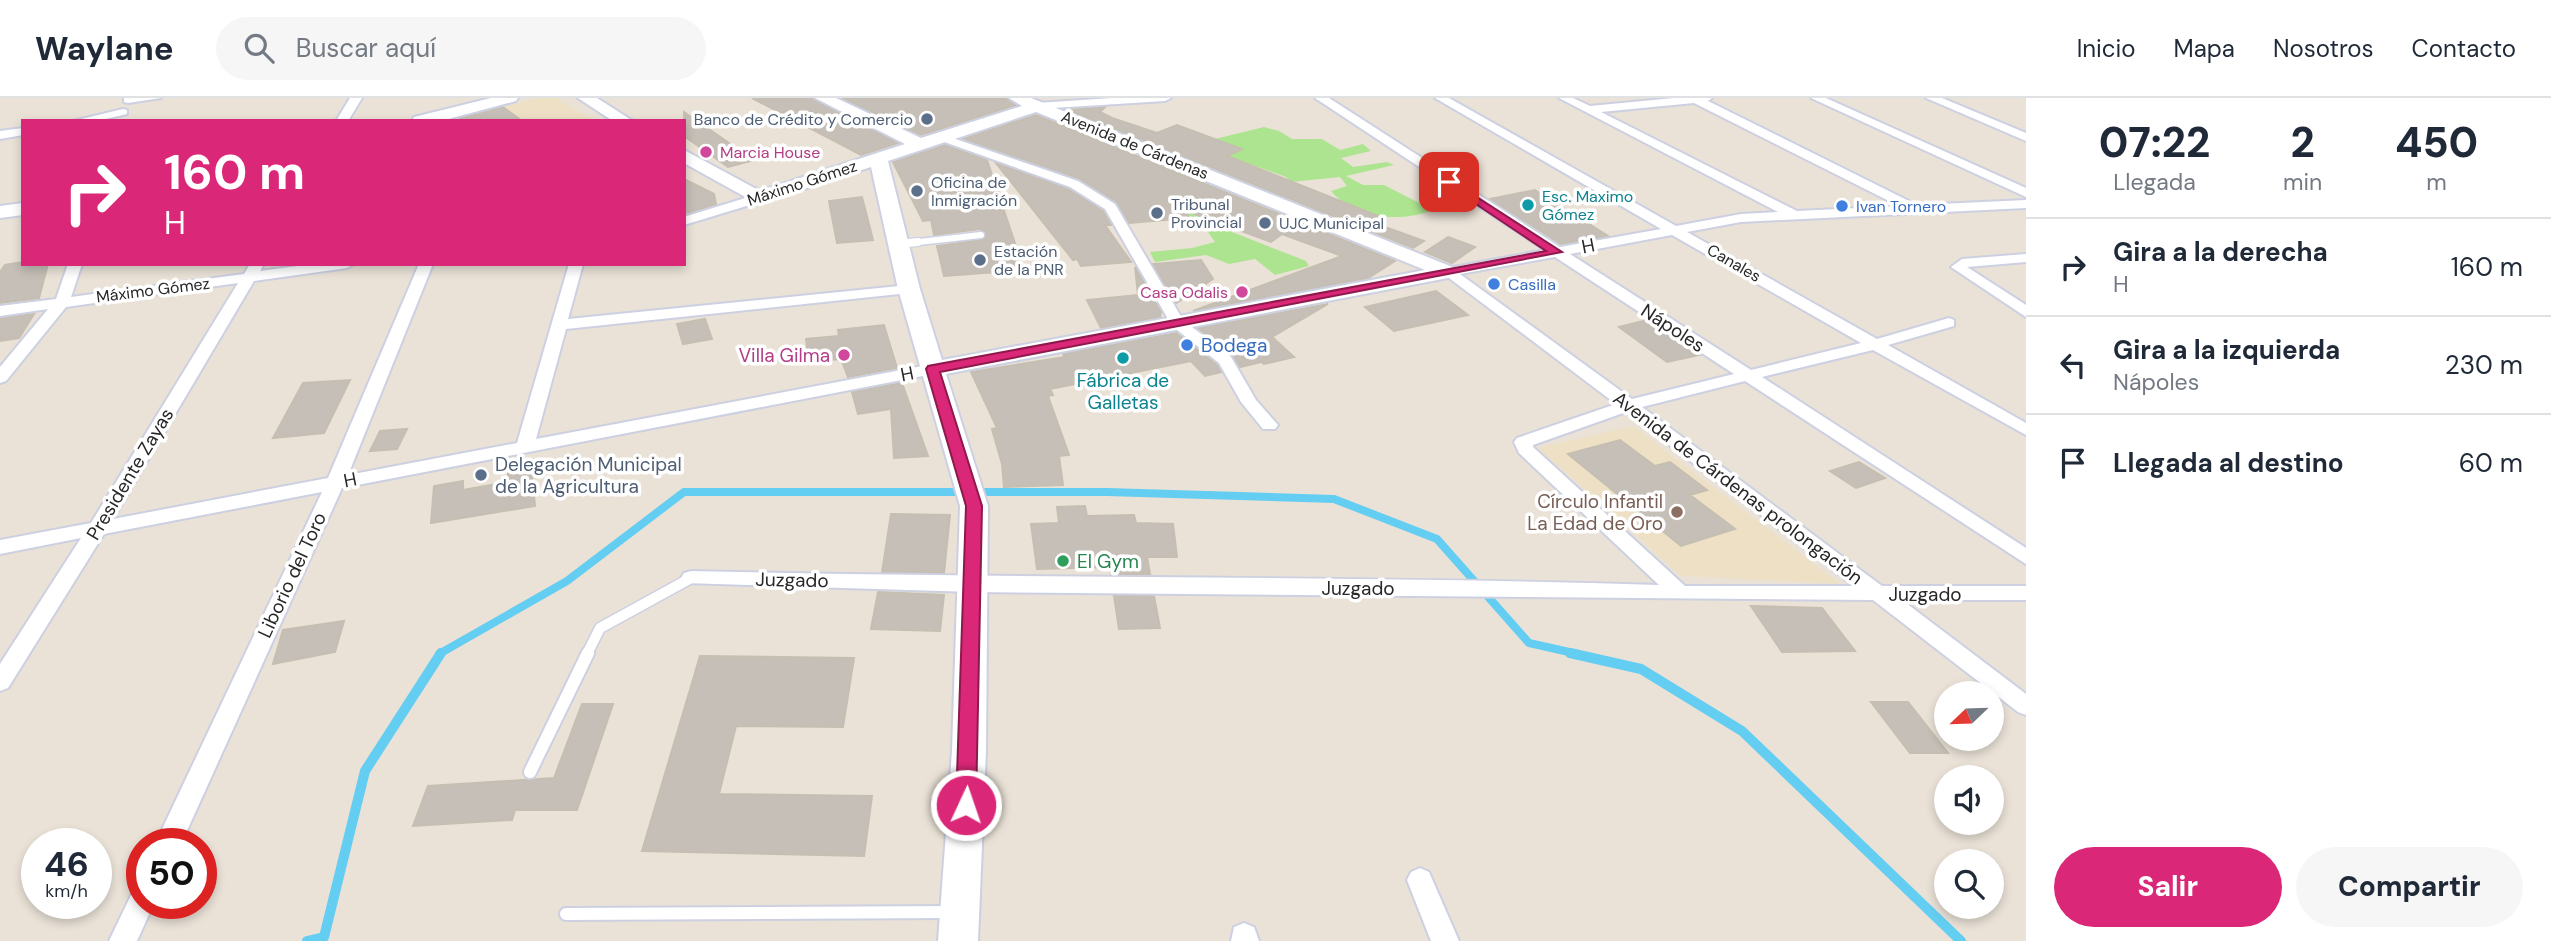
<!DOCTYPE html>
<html lang="es">
<meta charset="utf-8">
<style>
:root{--surface:#fff;--page:#f6f6f7;--text:#1f2937;--muted:#747a83;--line:#e0e1e3;--accent:#db2777}
body{margin:0;font-family:"DM Sans",sans-serif;background:var(--page);color:var(--text);height:100vh;display:flex;flex-direction:column;font-size:26px;white-space:nowrap}
*{box-sizing:border-box;margin:0}
p{font-size:23px;color:var(--muted)}
.icon{flex:none;width:38px;height:38px;fill:none;stroke:currentColor;stroke-width:2;stroke-linecap:round;stroke-linejoin:round}
.map{position:relative;flex:1;overflow:hidden}
.side{display:flex;flex-direction:column;background:var(--surface);width:525px}
.side>*{flex:none}
.top-card{position:absolute;left:21px;top:21px;width:665px;height:147px;border-radius:0px;box-shadow:0 4px 10px #0003;background:#db2777;color:#fff;overflow:hidden}
.needle{width:46px;rotate:247deg}
.fabs{position:absolute;left:1934px;top:583px;display:grid;gap:14px}
.fabs a{display:grid;place-items:center;width:70px;height:70px;border-radius:50%;background:var(--surface);box-shadow:0 4px 10px #0003;font-size:35px}
.speed{position:absolute;left:21px;top:730px;display:flex;gap:14px;font-size:35px;font-weight:700;text-align:center}
.speed>*{display:grid;place-content:center;width:91px;height:91px;border-radius:50%;background:var(--surface);box-shadow:0 4px 10px #0003;line-height:1}
.speed small{font-size:18px;font-weight:400}
.speed .limit{border:10px solid #d22;background:#fff;color:#111}
.pin{position:absolute;display:grid;place-items:center;width:60px;height:60px;color:#fff;margin:-30px;border-radius:14px;box-shadow:0 4px 10px #0006}
.me{position:absolute;width:77px;margin:-38px;rotate:3deg;stroke-linejoin:round;filter:drop-shadow(0 0 5px #0008)}
.turn{display:flex;align-items:center;gap:24px;height:147px;padding:0 28px;font-size:32px}
.turn .icon{width:91px;height:91px;stroke-width:2.5}
.turn b{display:block;font-size:49px;line-height:60px}
.eta{display:flex;justify-content:space-evenly;align-items:center;height:119px;text-align:center}
.eta b{font-size:42px;font-weight:800;line-height:49px}
.primary-button{display:flex;gap:14px;margin-top:auto;padding:14px 28px}
.primary-button a{flex:1;height:80px;border-radius:42px;background:var(--accent);color:#fff;font-size:28px;font-weight:800;line-height:80px;text-align:center}
.primary-button a+a{background:var(--page);color:var(--text)}
ul{padding:0;list-style:none}
li{display:flex;align-items:center;gap:21px;height:98px;padding:0 28px;border-top:2px solid var(--line)}
li div{flex:1}
li b{display:block;font-size:26px}
li em{font-style:normal}
header{display:flex;align-items:center;gap:42px;box-sizing:border-box;height:98px;padding:0 35px;background:var(--surface);border-bottom:2px solid var(--line)}
header strong{font-size:33px}
nav{display:flex;gap:38px;margin-inline-start:auto;font-size:24px}
.search{width:490px;height:63px;background:var(--page);display:flex;align-items:center;gap:18px;box-sizing:border-box;padding:0 24px;border-radius:38px;color:var(--muted);font-size:26px}
main{display:flex;flex:1;min-height:0}
.map>svg:first-child{display:block}
.education{fill:#ede0c5}
.green{fill:#ade490}
.lines{fill:none;stroke-linecap:round;stroke-linejoin:round}
.stream-far1{stroke:#64cdf2;stroke-width:8}
.stream{stroke:#64cdf2;stroke-width:10}
.building{fill:#c5bfb7;stroke:#c5beb1;stroke-width:2}
.lane-far3-casing{stroke:#ccd0e1;stroke-width:9}
.lane-far2-casing{stroke:#ccd0e1;stroke-width:10}
.lane-far1-casing{stroke:#ccd0e1;stroke-width:13}
.lane-casing{stroke:#ccd0e1;stroke-width:16}
.street-casing{stroke:#ccd0e1;stroke-width:4}
.secondary-casing{stroke:#ccd0e1;stroke-width:4}
.lane-far3{stroke:#fff;stroke-width:6}
.lane-far2{stroke:#fff;stroke-width:8}
.lane-far1{stroke:#fff;stroke-width:10}
.lane{stroke:#fff;stroke-width:12}
.street{fill:#fff;fill-rule:evenodd}
.secondary{fill:#fff;fill-rule:evenodd}
.route{fill:#db2777;stroke:#8e194d;stroke-width:2}
.service-dot{fill:#5c6f8a;stroke:#fff;stroke-width:2.5}
.hotel-dot{fill:#d1479c;stroke:#fff;stroke-width:2.5}
.culture-dot{fill:#0f9aa8;stroke:#fff;stroke-width:2.5}
.shop-dot{fill:#3f7fe0;stroke:#fff;stroke-width:2.5}
.education-dot{fill:#8d6e63;stroke:#fff;stroke-width:2.5}
.leisure-dot{fill:#2e9e5b;stroke:#fff;stroke-width:2.5}
.labels{text-anchor:middle;dominant-baseline:central;stroke-width:7;stroke-linejoin:round;paint-order:stroke}
.far-service-label{font-size:16px;fill:#4e5e75;stroke:#fff;text-anchor:start}
.far-street-label{font-size:16px;fill:#272727;stroke:#fff}
.far-hotel-label{font-size:16px;fill:#b23c85;stroke:#fff;text-anchor:start}
.far-culture-label{font-size:16px;fill:#0d838f;stroke:#fff;text-anchor:start}
.far-shop-label{font-size:16px;fill:#366cbe;stroke:#fff;text-anchor:start}
.street-label{font-size:19px;fill:#272727;stroke:#fff}
.shop-label{font-size:19px;fill:#366cbe;stroke:#fff;text-anchor:start}
.hotel-label{font-size:19px;fill:#b23c85;stroke:#fff;text-anchor:end}
.culture-label{font-size:19px;fill:#0d838f;stroke:#fff}
.service-label{font-size:19px;fill:#4e5e75;stroke:#fff;text-anchor:start}
.education-label{font-size:19px;fill:#785e54;stroke:#fff;text-anchor:end}
.leisure-label{font-size:19px;fill:#27864d;stroke:#fff;text-anchor:start}
</style>
<header>
<strong>Waylane</strong>
<div class="search"><svg class="icon" aria-label="search" viewBox="0 0 24 24"><circle cx="10" cy="10" r="6"/><path d="M15 15l6 6"/></svg>Buscar aquí</div>
<nav><a>Inicio</a><a>Mapa</a><a>Nosotros</a><a>Contacto</a></nav>
</header>
<main>
<div class="map">
<svg width="2026" height="843" viewBox="0 0 2026 843">
<rect width="100%" height="100%" fill="#eae2d7"/>
<!-- education -->
<path class="education" d="M539,0H556L596,23H486L478,15Z
M1633,328L1840,486L1681,478L1538,350Z"/>
<!-- green -->
<path class="green" d="M1264,29L1279,33L1292,41H1322L1340,52L1363,46L1371,53L1341,60L1353,69L1387,64L1394,67L1346,78L1363,87H1384L1433,112C1401,125 1354,121 1331,93L1347,88L1340,79L1291,84L1286,79L1227,58L1215,41Z
M1177,105L1214,120L1232,134L1306,163L1309,168L1275,177L1255,161L1229,166L1206,157L1155,164L1150,154L1192,150L1215,144L1198,120L1184,118Z"/>
<g class="lines">
<!-- stream-far1 -->
<path class="stream-far1" d="M439,556L567,483L684,394H1107L1334,401L1437,441L1529,545L1578,556"/>
<!-- stream -->
<path class="stream" d="M1570,555L1641,571L1742,633L1961,843
M307,843L324,839L365,673L441,555"/>
</g>
<!-- building -->
<path class="building" d="M752,0H813L898,45L861,57Z
M842,0H1007L1016,7L921,37Z
M503,9L522,23L459,21Z
M1105,9L1100,14L1112,20L1157,35L1177,27L1242,51L1227,58L1381,119L1371,124L1424,143L1413,150L1067,12Z
M684,14L754,62L728,69L684,38Z
M1036,17L1395,163L1368,180L1193,213L1342,158L1282,136L1271,144L1184,112L1190,120L1129,125L1116,104L1079,81L963,41Z
M945,47L987,62L1024,172L944,178L937,148L982,142L986,134L980,131L934,137L931,122L923,123L893,64Z
M996,65L1069,91L1103,113L1111,127H1105L1131,164L1081,168L1077,161L1073,162Z
M684,81L714,96L716,106L688,115L684,113Z
M1535,92L1608,138L1561,146L1490,101Z
M862,99L873,142L837,145L829,103Z
M1448,139L1475,149L1452,165L1425,154Z
M1201,162L1213,181L1176,205L1153,166Z
M23,164L48,166L39,200L0,205V174L5,167Z
M1135,169L1161,214L1160,219L1101,230L1087,202L1138,197Z
M1436,193L1468,217L1394,233L1365,209Z
M1328,206L1272,239L1294,259L1264,266L1261,264L1240,269L1233,257L1198,230Z
M34,216L19,240L0,243V220Z
M705,221L712,241L683,246L677,226Z
M1647,222L1684,246L1699,257L1667,264L1619,229Z
M884,227L897,270L848,279L841,261L809,264L806,241L839,238L838,232Z
M1176,235L1217,267L1221,274L1205,278L1191,263L1050,291L1053,297L1048,298L1069,357L1059,358L1063,387L1004,389L1002,366L992,331L997,330L971,274L1065,259L1063,256Z
M350,282L324,335L273,340L303,285Z
M902,285L928,358L894,360L891,311L858,316L852,294Z
M407,331L397,351L370,353L380,333Z
M1620,342L1655,368L1670,364L1707,392L1690,397L1735,431L1681,448L1568,356Z
M1859,364L1885,380L1856,390L1830,373Z
M531,367L535,408L431,425L434,388L463,383V392L508,384V372Z
M1085,408L1087,418L1134,417L1136,425L1173,426L1177,459H1147L1150,476H1111L1110,469L1037,471L1031,426L1059,425L1057,409Z
M891,416L950,417L944,475L882,474Z
M878,494L944,497L940,533L871,531Z
M1114,498H1154L1160,530L1119,531Z
M1751,508L1822,510L1855,553L1782,554Z
M344,523L335,554L273,566L283,532Z
M700,558L854,560L843,629L736,628L719,696L872,698L864,758L642,753Z
M1871,604H1908L1948,655H1910Z
M582,606H613L577,712H515L512,722L413,728L428,688L554,680Z"/>
<g class="lines">
<defs>
<path id="lane-far3" d="M901,146L981,137"/>
<path id="lane-far2" d="M898,146L918,144"/>
<path id="lane-far1" d="M587,556L600,530L691,480"/>
<path id="lane" d="M530,674L588,555
M566,816L953,814"/>
<path id="street" d="M124,0H161L128,5L124,4Z
M350,0H362L348,23H336Z
M1112,0H1171L1165,3L1037,11L1031,8L1037,5Z
M1315,0H1329L1560,149L1661,131L1435,0H1449L1676,128L1741,116L1778,114L1559,0H1573L1590,8L1674,0H1712L1708,3L1917,107L2026,102V110L1741,124L1687,134L1877,241L1949,220L1954,222V228L1888,247L2026,325V337L1873,252L1762,279L2026,450V466L1745,283L1642,309L1882,488H2026V502H1902L2026,596V617L2018,614L1873,502L973,494L684,485L681,480L684,475L691,473C1014,481 1336,477 1659,487L1519,355L1514,344L1517,340L1616,306L1441,174L1448,170L1545,152ZM1694,5L1899,108L1797,113L1601,14ZM1672,137L1861,245L1751,272L1570,156ZM1555,159L1734,276L1632,301L1460,176ZM1626,314L1854,488H1685L1533,349V347Z
M1811,0H1826L2026,90V99Z
M1926,0H1942L2026,35V43Z
M123,11L127,12V16L97,23H73Z
M23,30V37L0,41V33Z
M936,37H944L1078,83L1115,106L1183,222L1231,259L1256,302L1278,327L1275,331H1263L1241,304L1219,265L1172,228L1105,111L1070,89L936,41Z
M758,96L763,97V103L684,127V119Z
M2026,156V164L1967,169L2026,207V219L1951,169L1962,161Z
M68,166H82L71,199L244,176L250,166H264L260,173L313,166H354L347,170L254,183L113,421L328,380L419,166H433L348,377L517,345L569,166H583L568,221L909,187L916,191L909,195L566,231L536,341L933,266L941,271L933,276L342,390L181,746H155L322,394L104,436L8,590L0,593V566L81,440L0,456V442L91,425L238,185L66,209L6,283L0,285V269L48,211L0,218V208L56,201Z
M1420,770L1429,774L1459,843H1431L1407,782L1411,774Z
M142,790V805H154L137,843H109L133,793Z
M1244,825L1254,829L1259,843H1231L1234,829Z"/>
<path id="secondary" d="M491,0H518L516,3L441,23H412L414,19Z
M578,0H597L633,23H613Z
M815,0H836L921,40L1022,8L1009,0H1031L1455,170L1458,174L1448,180L946,276L988,408L986,653L978,843H938L952,653L960,408L898,191L871,69L758,106L684,65V52L760,93L905,46ZM1036,14L1425,172L942,262L920,191L888,63Z
M23,105V117L0,120V108Z"/>
</defs>
<!-- lane-far3 casing -->
<use href="#lane-far3" class="lane-far3-casing"/>
<!-- lane-far2 casing -->
<use href="#lane-far2" class="lane-far2-casing"/>
<!-- lane-far1 casing -->
<use href="#lane-far1" class="lane-far1-casing"/>
<!-- lane casing -->
<use href="#lane" class="lane-casing"/>
<!-- street casing -->
<use href="#street" class="street-casing"/>
<!-- secondary casing -->
<use href="#secondary" class="secondary-casing"/>
<!-- lane-far3 -->
<use href="#lane-far3" class="lane-far3"/>
<!-- lane-far2 -->
<use href="#lane-far2" class="lane-far2"/>
<!-- lane-far1 -->
<use href="#lane-far1" class="lane-far1"/>
<!-- lane -->
<use href="#lane" class="lane"/>
<!-- street -->
<use href="#street" class="street"/>
<!-- secondary -->
<use href="#secondary" class="secondary"/>
</g>
<!-- route -->
<path class="route" d="M1449,81L1562,154L940,274L982,408L976,707L973,713L966,716L959,713L956,707L966,408L926,271L928,268L1546,153L1446,86L1444,84Z"/>
<!-- markers -->
<g class="service-dot">
<circle cx="927" cy="21" r="7"/>
<circle cx="917" cy="93" r="7"/>
<circle cx="1157" cy="115" r="7"/>
<circle cx="1265" cy="125" r="7"/>
<circle cx="980" cy="162" r="7"/>
<circle cx="481" cy="377" r="7"/>
</g>
<g class="hotel-dot">
<circle cx="706" cy="54" r="7"/>
<circle cx="1242" cy="194" r="7"/>
<circle cx="844" cy="257" r="7"/>
</g>
<g class="culture-dot">
<circle cx="1528" cy="107" r="7"/>
<circle cx="1123" cy="260" r="7"/>
</g>
<g class="shop-dot">
<circle cx="1842" cy="108" r="7"/>
<circle cx="1494" cy="186" r="7"/>
<circle cx="1187" cy="247" r="7"/>
</g>
<circle class="education-dot" cx="1677" cy="414" r="7"/>
<circle class="leisure-dot" cx="1063" cy="463" r="7"/>
<g class="labels">
<!-- far-service labels -->
<g class="far-service-label">
<text x="913" y="21" text-anchor="end">Banco de Crédito y Comercio</text>
<text x="931" y="84">Oficina de<tspan x="931" dy="18">Inmigración</tspan></text>
<text x="1171" y="106">Tribunal<tspan x="1171" dy="18">Provincial</tspan></text>
<text x="1279" y="125">UJC Municipal</text>
<text x="994" y="153">Estación<tspan x="994" dy="18">de la PNR</tspan></text>
</g>
<!-- far-street labels -->
<g class="far-street-label">
<text transform="translate(1135 47) rotate(22)">Avenida de Cárdenas</text>
<text transform="translate(802 85) rotate(-18)">Máximo Gómez</text>
<text transform="translate(1734 165) rotate(30)">Canales</text>
<text transform="translate(153 192) rotate(-7)">Máximo Gómez</text>
</g>
<!-- far-hotel labels -->
<g class="far-hotel-label">
<text x="720" y="54">Marcia House</text>
<text x="1228" y="194" text-anchor="end">Casa Odalis</text>
</g>
<!-- far-culture labels -->
<g class="far-culture-label">
<text x="1542" y="98">Esc. Maximo<tspan x="1542" dy="18">Gómez</tspan></text>
</g>
<!-- far-shop labels -->
<g class="far-shop-label">
<text x="1856" y="108">Ivan Tornero</text>
<text x="1508" y="186">Casilla</text>
</g>
<!-- street labels -->
<g class="street-label">
<text transform="translate(1588 148) rotate(-11)">H</text>
<text transform="translate(1673 230) rotate(33)">Nápoles</text>
<text transform="translate(907 276) rotate(-11)">H</text>
<text transform="translate(130 376) rotate(-59)">Presidente Zayas</text>
<text transform="translate(350 382) rotate(-11)">H</text>
<text transform="translate(1738 390) rotate(37)">Avenida de Cárdenas prolongación</text>
<text transform="translate(292 477) rotate(-65)">Liborio del Toro</text>
<text transform="translate(792 482) rotate(1)">Juzgado</text>
<text x="1358" y="490">Juzgado</text>
<text x="1925" y="496">Juzgado</text>
</g>
<!-- shop labels -->
<g class="shop-label">
<text x="1201" y="247">Bodega</text>
</g>
<!-- hotel labels -->
<g class="hotel-label">
<text x="830" y="257">Villa Gilma</text>
</g>
<!-- culture labels -->
<g class="culture-label">
<text x="1123" y="282">Fábrica de<tspan x="1123" dy="22">Galletas</tspan></text>
</g>
<!-- service labels -->
<g class="service-label">
<text x="495" y="366">Delegación Municipal<tspan x="495" dy="22">de la Agricultura</tspan></text>
</g>
<!-- education labels -->
<g class="education-label">
<text x="1663" y="403">Círculo Infantil<tspan x="1663" dy="22">La Edad de Oro</tspan></text>
</g>
<!-- leisure labels -->
<g class="leisure-label">
<text x="1077" y="463">El Gym</text>
</g>
</g>
</svg>
<div class="fabs">
<a><svg class="needle" viewBox="-14 -14 28 28"><path d="M0-13l5 13h-10z" fill="#e53935"/><path d="M0 13l5-13h-10z" fill="#747a83"/></svg></a>
<a><svg class="icon" aria-label="sound" viewBox="0 0 24 24"><path d="M4 9h4l5-4v14l-5-4H4zM17 9q2 3 0 6"/></svg></a>
<a><svg class="icon" aria-label="search" viewBox="0 0 24 24"><circle cx="10" cy="10" r="6"/><path d="M15 15l6 6"/></svg></a>
</div>
<div class="speed"><div>46<small>km/h</small></div><div class="limit">50</div></div>
<div class="pin" style="left:1449px;top:84px;background:#d93025"><svg class="icon" aria-label="arrive" viewBox="0 0 24 24"><path d="M6 21V4h12l-3 4 3 4H6"/></svg></div>
<svg class="me" style="left:966px;top:707px" viewBox="-20 -20 40 40"><circle r="17" fill="#db2777" stroke="#fff" stroke-width="3"/><path d="M0-11L8 9 0 5-8 9z" fill="#fff"/></svg>
<div class="top-card">
<div class="turn"><svg class="icon" aria-label="right" viewBox="0 0 24 24"><path d="M7 20v-9h11M14 6l5 5-5 5"/></svg><div><b>160 m</b>H</div></div>
</div>
</div>
<section class="side">
<div class="eta">
<div><b>07:22</b><p>Llegada</p></div>
<div><b>2</b><p>min</p></div>
<div><b>450</b><p>m</p></div>
</div>
<ul>
<li><svg class="icon" aria-label="right" viewBox="0 0 24 24"><path d="M7 20v-9h11M14 6l5 5-5 5"/></svg><div><b>Gira a la derecha</b><p>H</p></div><em>160 m</em></li>
<li><svg class="icon" aria-label="left" viewBox="0 0 24 24"><path d="M17 20v-9H6M10 6l-5 5 5 5"/></svg><div><b>Gira a la izquierda</b><p>Nápoles</p></div><em>230 m</em></li>
<li><svg class="icon" aria-label="arrive" viewBox="0 0 24 24"><path d="M6 21V4h12l-3 4 3 4H6"/></svg><div><b>Llegada al destino</b></div><em>60 m</em></li>
</ul>
<div class="primary-button"><a>Salir</a><a>Compartir</a></div>
</section>
</main>
